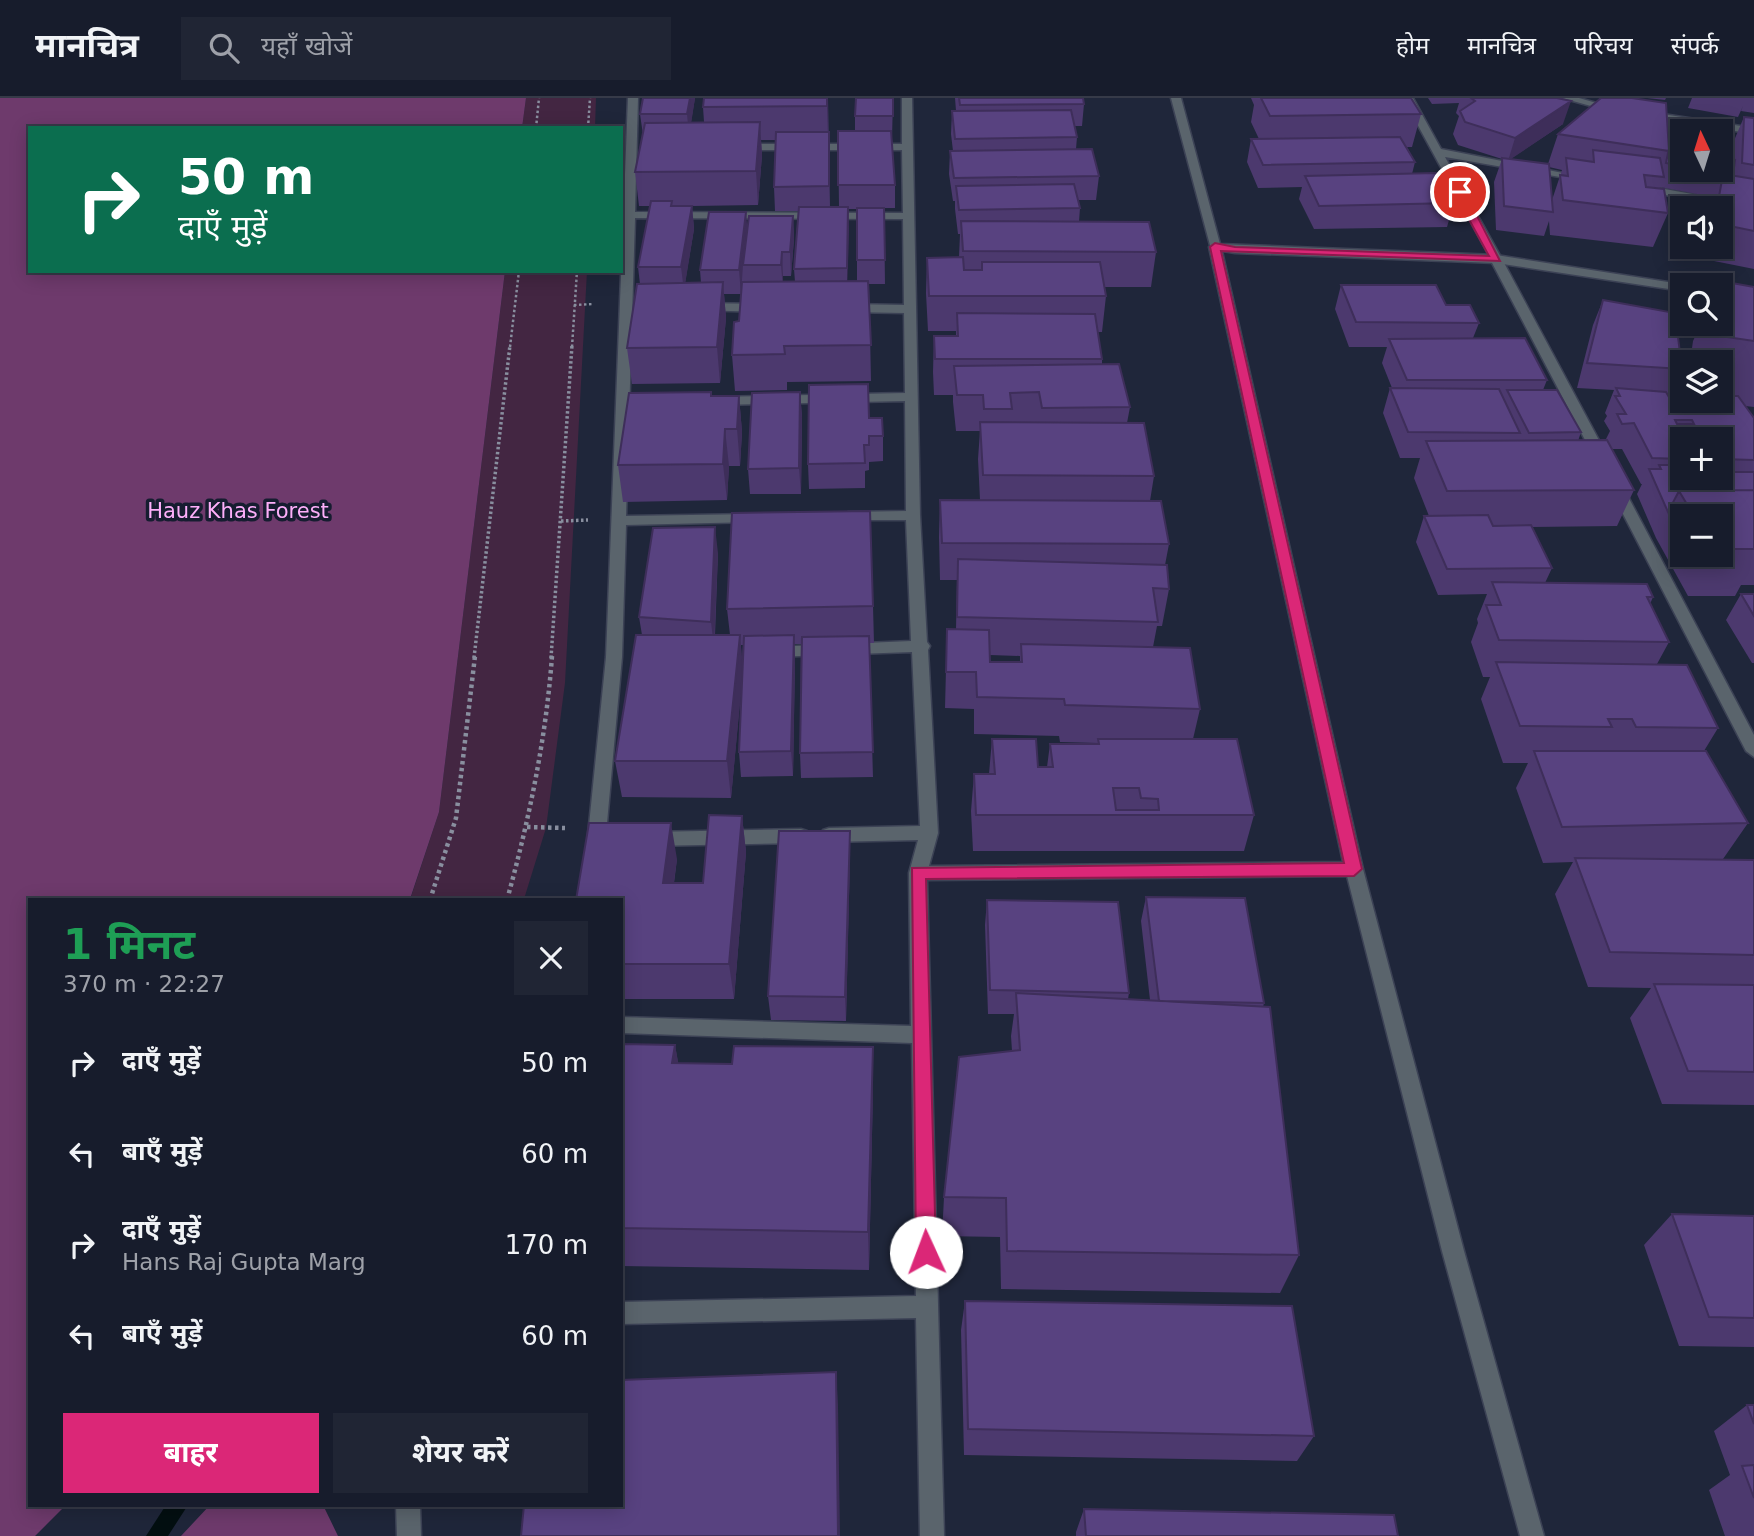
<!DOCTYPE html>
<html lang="hi">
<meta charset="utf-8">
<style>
:root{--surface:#171c2c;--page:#202534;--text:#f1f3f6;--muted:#9ea1a9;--line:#363a48;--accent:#db2777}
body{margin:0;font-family:"DejaVu Sans","Noto Sans Devanagari",sans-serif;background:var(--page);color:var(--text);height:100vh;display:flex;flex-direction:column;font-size:26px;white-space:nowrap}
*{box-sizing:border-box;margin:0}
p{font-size:23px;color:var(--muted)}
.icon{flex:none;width:38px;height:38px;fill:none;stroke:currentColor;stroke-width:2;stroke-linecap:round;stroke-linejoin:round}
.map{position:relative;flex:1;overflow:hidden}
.drawer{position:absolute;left:28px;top:800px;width:595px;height:609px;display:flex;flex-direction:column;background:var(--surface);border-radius:0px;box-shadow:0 4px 18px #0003,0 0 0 2px var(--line)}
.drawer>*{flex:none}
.guide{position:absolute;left:28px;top:28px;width:595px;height:147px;border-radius:0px;box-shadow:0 4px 18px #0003,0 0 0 2px var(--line);background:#0b6e4f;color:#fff;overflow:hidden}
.needle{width:46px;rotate:356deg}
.fabs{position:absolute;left:1670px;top:21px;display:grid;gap:14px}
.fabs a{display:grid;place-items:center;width:63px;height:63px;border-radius:0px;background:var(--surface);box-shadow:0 4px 18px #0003,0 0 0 2px var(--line);font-size:35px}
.pin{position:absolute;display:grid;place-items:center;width:60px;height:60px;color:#fff;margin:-30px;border:4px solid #fff;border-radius:50%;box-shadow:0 2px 7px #0007}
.me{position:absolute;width:77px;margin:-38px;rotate:358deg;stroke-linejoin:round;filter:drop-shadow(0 0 5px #0008)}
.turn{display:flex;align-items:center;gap:24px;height:147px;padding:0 35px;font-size:32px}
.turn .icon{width:91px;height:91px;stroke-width:2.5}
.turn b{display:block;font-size:49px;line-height:60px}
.round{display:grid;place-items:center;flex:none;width:74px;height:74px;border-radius:0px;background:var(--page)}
.headline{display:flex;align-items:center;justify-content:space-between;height:119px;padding:0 35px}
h1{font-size:42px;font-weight:700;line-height:52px;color:#1e9e55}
.cta{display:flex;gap:14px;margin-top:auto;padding:14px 35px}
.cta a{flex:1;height:80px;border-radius:0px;background:var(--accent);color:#fff;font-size:28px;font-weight:700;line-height:80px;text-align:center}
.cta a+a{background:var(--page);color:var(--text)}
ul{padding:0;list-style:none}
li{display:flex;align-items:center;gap:21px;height:91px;padding:0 35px}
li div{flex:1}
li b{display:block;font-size:26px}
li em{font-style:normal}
header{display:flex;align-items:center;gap:42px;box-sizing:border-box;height:98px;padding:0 35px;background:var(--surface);border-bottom:2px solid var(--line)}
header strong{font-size:33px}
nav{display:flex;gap:38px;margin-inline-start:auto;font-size:24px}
.search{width:490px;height:63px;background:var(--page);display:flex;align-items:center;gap:18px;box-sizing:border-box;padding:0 24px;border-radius:0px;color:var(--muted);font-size:26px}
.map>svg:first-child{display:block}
.green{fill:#432642}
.forest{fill:#6e3a6c}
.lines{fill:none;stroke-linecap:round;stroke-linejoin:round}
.stream{fill:#030f11;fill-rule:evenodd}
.service-casing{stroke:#3c4255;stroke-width:3}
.minor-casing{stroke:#3c4255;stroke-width:3}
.tertiary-casing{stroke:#3c4255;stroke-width:3}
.path-far2{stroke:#898f9f;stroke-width:2.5;stroke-dasharray:2.5 2.5;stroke-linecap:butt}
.path-far1{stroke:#898f9f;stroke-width:3.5;stroke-dasharray:2.5 2.5;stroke-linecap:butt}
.path{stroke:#898f9f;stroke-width:4.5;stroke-dasharray:3.5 3.5;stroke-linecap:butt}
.service{fill:#5a646c;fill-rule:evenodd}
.minor{fill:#5a646c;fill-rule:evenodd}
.tertiary{fill:#5a646c;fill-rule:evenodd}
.wall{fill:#4c396e;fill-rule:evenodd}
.shaded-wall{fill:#3e2e5a}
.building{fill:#584280;stroke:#3e2e5a;stroke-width:2;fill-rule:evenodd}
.route{fill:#db2777;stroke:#8e194d;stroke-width:2}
.labels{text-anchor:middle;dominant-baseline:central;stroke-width:7;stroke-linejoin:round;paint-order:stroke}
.park-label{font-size:21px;fill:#fdaffa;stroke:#161d30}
</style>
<header>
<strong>मानचित्र</strong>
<div class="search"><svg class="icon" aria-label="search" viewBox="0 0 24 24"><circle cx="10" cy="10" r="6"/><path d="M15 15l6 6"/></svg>यहाँ खोजें</div>
<nav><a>होम</a><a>मानचित्र</a><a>परिचय</a><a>संपर्क</a></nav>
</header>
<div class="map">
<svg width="1754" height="1438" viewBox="0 0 1754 1438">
<rect width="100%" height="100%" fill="#1f263a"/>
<!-- green -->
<path class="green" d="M526,0H596L595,30H522Z
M505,173H587L565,585L546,730L524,801L410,802L439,714Z"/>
<!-- forest -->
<path class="forest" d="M0,0H526L522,30H30V173H505L439,714L410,801L30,802V1407H66L35,1438H0Z
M210,1407H323L338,1438H181Z"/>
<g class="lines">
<!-- stream -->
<path class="stream" d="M166,1407H188L168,1438H146Z"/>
<defs>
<path id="service" d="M1496,157L1502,161L1609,361L1607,364L1602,365L1595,361L1490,161Z
M1616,385L1623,389L1754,637V659L1746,653L1609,389Z"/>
<path id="minor" d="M628,0H638L635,114L903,115L902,52H739L734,49L739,46H902V0H912L920,417L927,544L930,548L928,552L938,735L929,768L1343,764L1209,149L1215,146L1221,149L1363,771L1464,1153L1544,1438H1520L1442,1153L1347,778L927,782L944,1438H920L916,1220L621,1226V1204L916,1198L912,945L621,935V919L911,928L909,775L918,742L829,744L823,742L820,737L823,732L829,730L920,728L912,554L772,559L764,554L772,549L911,543L906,422H848L841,418L848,414L906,413L905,303L715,307L708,303L715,299L905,295L904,215L848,214L842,210L848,206L904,207L903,121L635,120L626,418L754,416L761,420L754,424L626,427L622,559L605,747L602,752H590L587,747L606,559Z
M1403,0H1413L1441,51L1588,80L1583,83L1445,59L1502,161L1492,163Z
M1562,0H1579L1621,12L1616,15Z
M1643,13L1754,30V36L1639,18L1638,16Z
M1642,87L1754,107V113L1638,92L1636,90Z
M701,205L764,206L770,210L764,214L697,212L695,209Z
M801,731L807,733L810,738L807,743L801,745L650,748L644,746L641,741L644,736L650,734Z
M396,1407H420L421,1438H397Z"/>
<path id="tertiary" d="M1171,0H1181L1220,146L1496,157L1687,187H1682V193L1496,165L1235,155L1211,151Z"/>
</defs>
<!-- service casing -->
<use href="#service" class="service-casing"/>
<!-- minor casing -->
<use href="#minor" class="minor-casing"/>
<!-- tertiary casing -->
<use href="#tertiary" class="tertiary-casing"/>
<!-- path-far2 -->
<path class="path-far2" d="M536,30L539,0
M588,30L590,0
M574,207L594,206
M510,249L519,173
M572,249L577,173"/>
<!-- path-far1 -->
<path class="path-far1" d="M561,423L588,422
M474,560L510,247
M551,560L572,247"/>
<!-- path -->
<path class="path" d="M527,729L565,730
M430,802L456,720L475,558
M507,802C529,722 546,641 552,558"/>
<!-- service -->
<use href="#service" class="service"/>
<!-- minor -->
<use href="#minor" class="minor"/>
<!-- tertiary -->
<use href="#tertiary" class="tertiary"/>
</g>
<!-- wall -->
<path class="wall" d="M695,0L691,24H704L703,9L704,0H828L830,109H839L838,33H855V18L893,0L892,41L895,87V110H884L885,186H869L871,283L787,284V292L735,293L732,257L739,223L741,196H724L726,220L720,285L632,286L627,250L640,186L638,169L650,108H639L635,74L643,37L640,16ZM761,42H776L774,89L775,113H798L794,171L795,184H783V178H791L794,141L793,118L747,132L700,172L701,185H685L694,131L692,108L758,107L762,57ZM848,111H857V183H847Z
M955,0H1083L1084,6L1082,28H1074L1077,39L1076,51L1099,78L1096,102H1078L1080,110L1079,124L1156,154L1151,189H1104L1106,198L1102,234H1098L1102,261V266L1130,309L1127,325L1154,378L1150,403L1169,446L1165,467L1169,491L1162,528H1157L1153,549L1200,611L1193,641L1254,717L1244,753H973L971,713L974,676H989L992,641L1038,669H1047L1050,646H1097L1098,645L1060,644L1059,638L974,636V611L945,610L947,531H956L957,482H940L939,439L940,402H980L978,361L980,333H956L953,304V297H934L933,274L934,238H956V233H928L926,195L927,160L959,159L960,136H958L955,111V103H953L949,76L950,53H953L951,36L952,13H956ZM990,557L1020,558V564H990Z
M1251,0H1411L1421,16L1412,49H1407L1415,64L1412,76L1454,105L1447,129L1314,131L1299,101L1302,89L1258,90L1247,64L1251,41H1259L1251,24L1254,7Z
M1428,0H1557L1563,26L1510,61L1548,66L1558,36L1668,44L1673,31L1682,33V72H1720L1724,61H1729L1730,52L1744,19L1754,20V171L1699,160L1701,149H1720V110H1708L1713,99L1660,89L1659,91L1668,115L1653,149L1550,137L1549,123L1544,138L1496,132L1494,84L1502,61L1458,47L1453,36L1459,18L1456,15L1459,5L1432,6ZM1549,69L1562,72L1552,102Z
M1647,0H1666L1665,2Z
M1692,0H1754V15L1741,13L1743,8L1738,19L1688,10Z
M1721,183L1754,189V309L1745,308L1754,320V487H1741L1735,498H1688L1656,440L1637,396L1642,386H1641L1622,351H1611L1634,392L1617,428L1532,429L1552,470L1545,485L1653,499L1650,506L1669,544L1657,566L1718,630L1704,653L1748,725L1723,761L1696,762H1754V1007L1662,1006L1630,920L1651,890L1588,889L1555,796L1573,764L1543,765L1516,690L1528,665H1503L1481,601L1490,579H1483L1471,544L1478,525L1477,521L1487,496L1438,497L1416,444L1424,418H1429L1414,380L1420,360H1400L1383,315L1390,290H1392L1382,265L1387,249H1349L1335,211L1341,187L1446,207L1479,225L1473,240L1547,282L1543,292L1581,334L1578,343L1606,342V341L1610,333L1604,323L1607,318L1605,315L1614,292L1577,290L1593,227L1603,202L1682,271L1670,296H1667L1673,306H1678L1682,298V303H1720V264H1690L1693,243L1701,226H1720V187H1719ZM1682,341H1720V380H1682ZM1682,418H1720V457H1682Z
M800,294L802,319L801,396H750L748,371Z
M712,298H739L742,334L740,368H729L727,402L623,404L618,367Z
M869,320L883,338V363L869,364V372L865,373V390L809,391L808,366Z
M718,455L715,537H730L727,511L873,508L874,545H869L873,679L801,680L800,655L801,546H794L795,562L793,678L741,679L739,654L741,592L731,700L622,699L615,663L642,537L639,519ZM741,547H743L742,568Z
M1741,496H1754V565H1752L1726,522Z
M742,718L746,754L734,901H621V802L677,761L674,785H703Z
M850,758L846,923L771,922L768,898Z
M1146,799L1264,905L1263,909L1299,1157L1280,1195L1001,1191L1000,1139L942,1138L944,1099L1012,953L1011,938L1014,916H988L985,827L987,802L1129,895L1128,901L1150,902L1141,823Z
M621,946L675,947L678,965L732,966L873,949V992L869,1172L621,1168Z
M1672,1116L1754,1118V1249L1679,1248L1644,1147Z
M965,1203L1314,1338L1297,1363L964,1357L961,1232Z
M1747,1307H1754V1438H1725L1709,1392L1730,1377L1714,1333Z
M1084,1411L1398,1438H1076V1434Z"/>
<!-- shaded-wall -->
<path class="shaded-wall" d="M690,0H695L689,39L687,16Z
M827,0H828V41L827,8Z
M1571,3L1563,26L1508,63L1515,40Z
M760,24L762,57L758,107L756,73Z
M692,108L694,131L684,193L681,169Z
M848,109L849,132L847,195V170Z
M746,114L748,138L743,167L741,196L739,172Z
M793,118L794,141L791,178L790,154Z
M782,154L783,178V191L781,167Z
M723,184L726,220L720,285L717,249Z
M800,294L802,319L801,396L799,370Z
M739,298L742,334L740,368L737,331Z
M725,331L729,368L727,402L723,366Z
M715,429L718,455L714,549L711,524Z
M740,537L743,574L731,700L727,663Z
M794,537L795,562L793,678L791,653Z
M742,718L746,754L734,901L729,866Z
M671,725L677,761L669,820L663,785Z
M850,733V758L846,923L845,899Z
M675,947L683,990L672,965Z
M873,949V992L869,1172L868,1134Z
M836,1274L838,1308L840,1438H838Z"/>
<!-- building -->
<path class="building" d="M643,0H690L687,16H640Z
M704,0H827V8L703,9Z
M856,0H893V18H855Z
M959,0H1083L1084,6L960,7Z
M1261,0H1411L1421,16L1270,18Z
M1471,0H1557L1571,3L1515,40L1465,24L1460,13L1475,3Z
M1601,0H1632L1666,5L1669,53L1558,36Z
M1071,12L1077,39L955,41L952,13Z
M1744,19L1754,20V67L1742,65Z
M760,24L756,73L635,74L645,25Z
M1673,31L1686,33H1682V68L1666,65Z
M838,33H891L895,87H838Z
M776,34H829V88L774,89Z
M1400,39L1415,64L1263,67L1251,41Z
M1720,39L1727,40L1724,61L1735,62L1733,77L1703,72H1720Z
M1092,51L1099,78L954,80L950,53Z
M1593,52L1660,60L1664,79L1644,77L1646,89L1664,91L1668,115L1563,102L1560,77L1568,78L1566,60L1594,64Z
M1502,60L1549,66L1553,114L1504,108Z
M1436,75L1454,105L1319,108L1305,78Z
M1723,76L1754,81V133L1720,126V110H1717Z
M1074,86L1080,110L959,112L956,88Z
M651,103H672L671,108H692L681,169H638Z
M799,109H848L847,170L794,171Z
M857,110H884L885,162H857Z
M709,114H746L739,172H700Z
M749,118H793L790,154H782L781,167H743Z
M961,123L1149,124L1156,154L963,153Z
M963,159L964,172H982V164H1100L1106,198H929L927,160Z
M868,183L871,247L784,248L785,256L732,257L734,224L739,223L742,184Z
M1721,183L1754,189V243L1713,237L1715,226H1720Z
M723,184L717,249L627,250L637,186Z
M1341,187H1436L1446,207H1470L1479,225L1356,224Z
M1603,202L1675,215L1682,271L1587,265Z
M957,215L1095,216L1102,261H935L934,238H958Z
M1525,240L1547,282H1407L1389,241Z
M1119,266L1130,309L1042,310L1039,294L1010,295L1012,311H984L983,297H957L954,268Z
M868,286L869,320H882L883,338H869V347H864L865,365L808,366L809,287Z
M1390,290L1499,291L1520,335L1408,334Z
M1616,290L1666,294L1673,306H1691L1689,303H1720V298H1738L1754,320V362L1720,361V341H1682V361L1652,360L1634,325L1622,326L1617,316H1626L1615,298H1620ZM1675,322H1692L1694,326H1677Z
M1507,292H1557L1581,334L1529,335Z
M711,294V298H739L737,331H725L723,366L618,367L629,295Z
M800,294L799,370L748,371L752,295Z
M980,324L1144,325L1154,378L983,377Z
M1607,342L1634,392L1447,393L1426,343Z
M1659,367H1682V380H1720V374H1754V392L1679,393L1668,414L1649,371H1661Z
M1754,392V451H1720V418H1694L1679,393Z
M940,402L1161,403L1169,446L942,445Z
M870,413L873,508L727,511L732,415Z
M1488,417L1493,428L1531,427L1552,470L1447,471L1424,418Z
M715,429L711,524L639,519L653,430Z
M958,461L1167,467L1169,491L1153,490L1158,524L957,519Z
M1492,484L1647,486L1653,499H1647L1669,544L1499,542L1486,507H1501Z
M1741,496H1754V518Z
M947,531L989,532L990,564H1022L1021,546L1190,550L1200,611L1065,607L1064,601L977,599L976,574H946Z
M636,537H740L727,663H615Z
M794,537L791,653L739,654L744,538Z
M869,538L873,654L800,655L802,539Z
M1496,564L1687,567L1718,630L1636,629L1632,621H1608L1612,629L1520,628Z
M992,641H1036L1038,669H1053L1050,646H1099L1098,641H1237L1254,717H976L974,676H995ZM1113,690H1139L1141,700L1158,701L1159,712H1116Z
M1534,653H1706L1748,725L1562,729Z
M709,717L742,718L729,866H621V802H576L589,725H671L663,785H703Z
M779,733H850L845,899L768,898Z
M1575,760L1754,762V857L1610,854Z
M1146,799L1245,800L1264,905L1159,903Z
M987,802L1118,804L1129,895L990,892Z
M1654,886L1754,887V974L1688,973Z
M1016,895L1270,909L1299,1157L1007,1153L1006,1100L944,1099L959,959L1020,952Z
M621,946L675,947L672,965L732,966L734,948L873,949L868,1134L621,1130Z
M1672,1116L1754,1118V1220L1709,1219Z
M965,1203L1292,1208L1314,1338L968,1331Z
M836,1274L838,1438H521L524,1407H621V1282Z
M1747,1307H1754V1326Z
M1754,1367V1400L1742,1368Z
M1084,1411L1394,1417L1398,1438H1086Z"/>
<!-- route -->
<path class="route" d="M1460,91L1465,94L1500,163L1221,153L1362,771L1354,778L926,781L936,1154L933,1161L926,1164L919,1161L916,1154L912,770L1344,765L1210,149L1215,145L1235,149L1489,158L1454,94Z"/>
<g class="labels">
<!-- park labels -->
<g class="park-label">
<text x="238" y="413">Hauz Khas Forest</text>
</g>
</g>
</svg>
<div class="fabs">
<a><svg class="needle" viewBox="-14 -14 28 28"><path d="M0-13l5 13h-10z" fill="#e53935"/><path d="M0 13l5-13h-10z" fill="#9ea1a9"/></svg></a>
<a><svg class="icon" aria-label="sound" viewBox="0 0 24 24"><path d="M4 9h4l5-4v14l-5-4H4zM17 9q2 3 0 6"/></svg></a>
<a><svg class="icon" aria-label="search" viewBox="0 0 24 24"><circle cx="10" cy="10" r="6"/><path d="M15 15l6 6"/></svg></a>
<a><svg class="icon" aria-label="layers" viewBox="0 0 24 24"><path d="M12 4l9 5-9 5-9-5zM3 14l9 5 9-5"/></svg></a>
<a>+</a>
<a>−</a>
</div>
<div class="pin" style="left:1460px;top:94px;background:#d93025"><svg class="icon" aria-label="arrive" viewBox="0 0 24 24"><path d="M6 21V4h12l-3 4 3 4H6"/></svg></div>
<svg class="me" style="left:926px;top:1154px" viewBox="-20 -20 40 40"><circle r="19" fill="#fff"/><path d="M0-13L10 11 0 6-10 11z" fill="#db2777"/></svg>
<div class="guide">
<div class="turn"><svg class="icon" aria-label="right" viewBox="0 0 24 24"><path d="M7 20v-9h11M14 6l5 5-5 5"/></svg><div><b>50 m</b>दाएँ मुड़ें</div></div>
</div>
<section class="drawer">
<div class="headline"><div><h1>1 मिनट</h1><p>370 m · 22:27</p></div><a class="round"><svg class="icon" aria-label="close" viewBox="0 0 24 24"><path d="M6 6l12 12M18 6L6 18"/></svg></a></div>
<ul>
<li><svg class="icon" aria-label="right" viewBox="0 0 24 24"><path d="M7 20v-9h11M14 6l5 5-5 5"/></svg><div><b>दाएँ मुड़ें</b></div><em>50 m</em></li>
<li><svg class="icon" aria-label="left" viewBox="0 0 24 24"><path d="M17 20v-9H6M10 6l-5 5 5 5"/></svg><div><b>बाएँ मुड़ें</b></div><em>60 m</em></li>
<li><svg class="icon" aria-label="right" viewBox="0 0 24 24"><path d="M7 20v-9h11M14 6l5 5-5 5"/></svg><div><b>दाएँ मुड़ें</b><p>Hans Raj Gupta Marg</p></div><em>170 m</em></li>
<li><svg class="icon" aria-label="left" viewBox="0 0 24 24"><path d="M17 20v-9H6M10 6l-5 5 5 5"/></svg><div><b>बाएँ मुड़ें</b></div><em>60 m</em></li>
</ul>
<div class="cta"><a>बाहर</a><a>शेयर करें</a></div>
</section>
</div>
